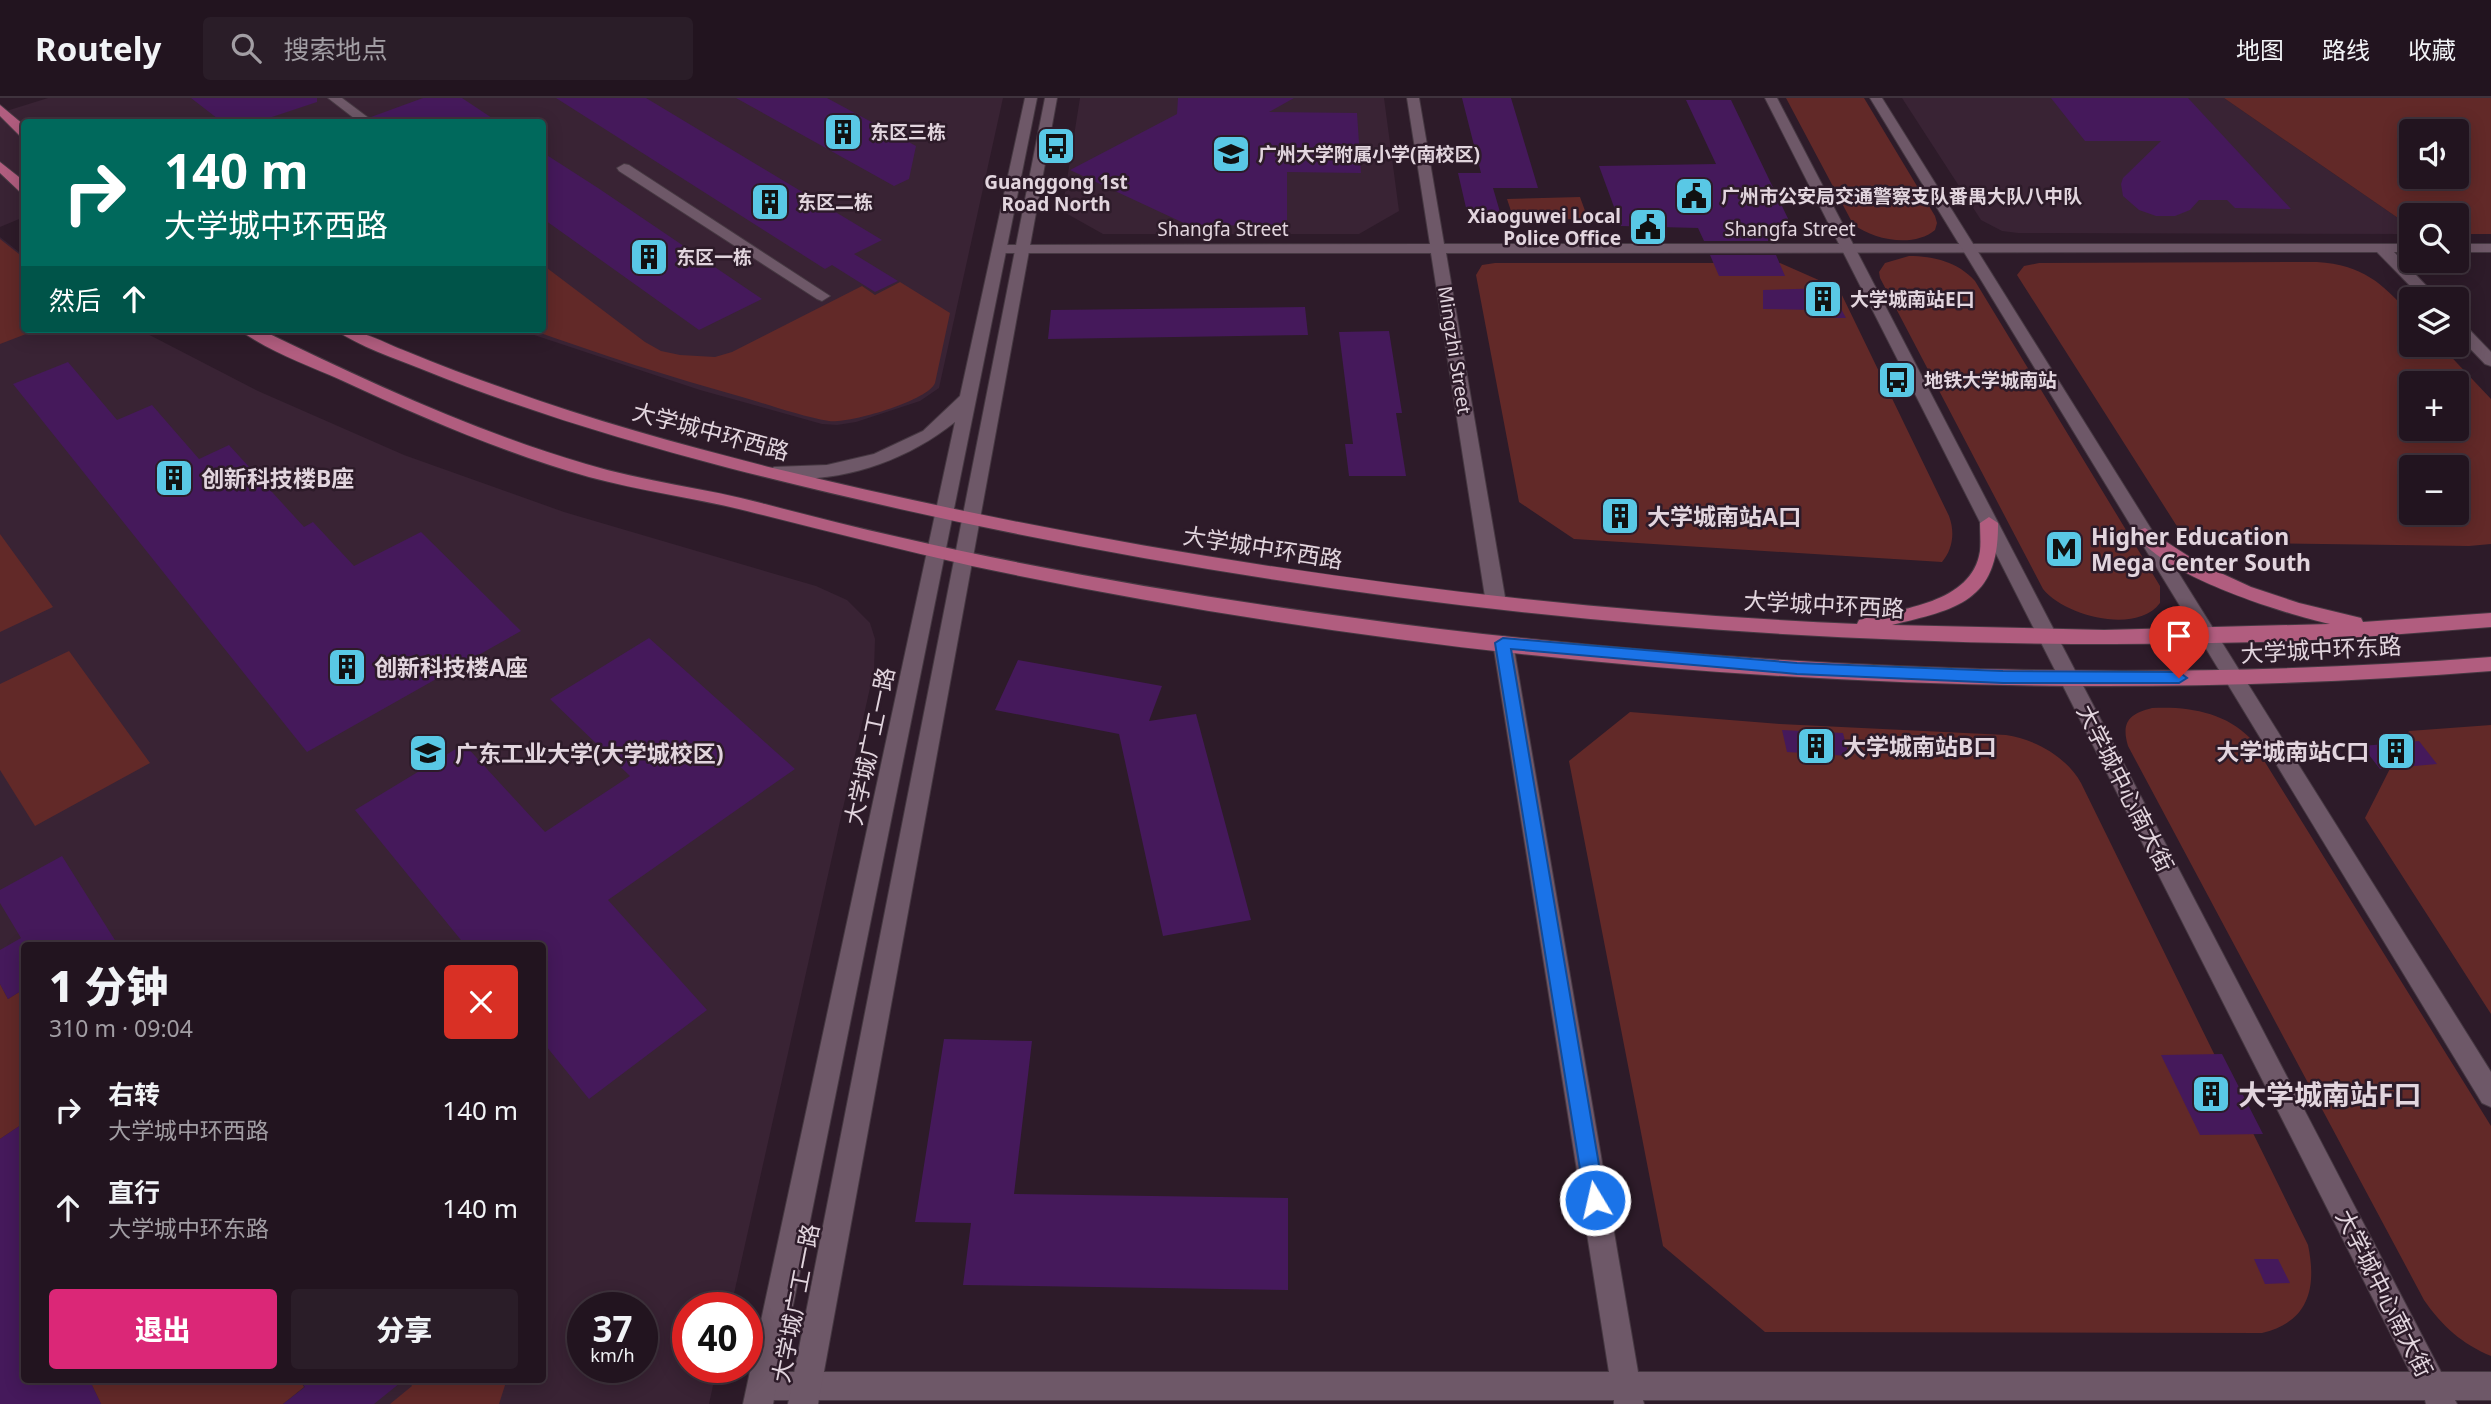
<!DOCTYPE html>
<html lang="zh">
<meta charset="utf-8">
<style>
:root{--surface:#22141f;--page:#2a1d28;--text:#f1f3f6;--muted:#a29ea4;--line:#3f333d;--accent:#db2777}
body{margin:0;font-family:"Noto Sans","Noto Sans SC",sans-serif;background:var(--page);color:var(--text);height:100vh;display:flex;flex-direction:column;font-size:26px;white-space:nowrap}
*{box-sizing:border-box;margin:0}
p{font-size:23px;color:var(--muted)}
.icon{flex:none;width:38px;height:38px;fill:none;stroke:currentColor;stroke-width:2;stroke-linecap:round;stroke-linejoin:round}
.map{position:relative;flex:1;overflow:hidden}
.panel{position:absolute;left:21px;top:844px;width:525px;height:441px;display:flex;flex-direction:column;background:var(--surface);border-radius:7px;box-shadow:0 4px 18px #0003,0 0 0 2px var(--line)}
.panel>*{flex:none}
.top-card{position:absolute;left:21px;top:21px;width:525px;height:214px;border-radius:7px;box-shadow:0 4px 18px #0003,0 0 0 2px var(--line);background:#00695c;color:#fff;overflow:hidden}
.buttons{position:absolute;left:2399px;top:21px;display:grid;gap:14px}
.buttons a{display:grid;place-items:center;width:70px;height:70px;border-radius:7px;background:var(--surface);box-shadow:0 4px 18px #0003,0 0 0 2px var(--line);font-size:35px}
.speed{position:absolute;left:567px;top:1194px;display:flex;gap:14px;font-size:35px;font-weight:700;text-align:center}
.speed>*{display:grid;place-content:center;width:91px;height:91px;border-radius:50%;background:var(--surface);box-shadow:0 4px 18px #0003,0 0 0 2px var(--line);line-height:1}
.speed small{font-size:18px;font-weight:400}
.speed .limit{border:10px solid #d22;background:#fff;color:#111}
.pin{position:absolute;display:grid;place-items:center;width:60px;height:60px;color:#fff;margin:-72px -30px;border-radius:50% 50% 50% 0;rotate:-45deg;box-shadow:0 0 7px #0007}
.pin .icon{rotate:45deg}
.me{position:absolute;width:77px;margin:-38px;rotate:351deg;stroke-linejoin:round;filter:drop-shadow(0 0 5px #0008)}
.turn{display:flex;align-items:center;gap:24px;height:147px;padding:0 28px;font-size:32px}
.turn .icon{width:91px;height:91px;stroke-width:2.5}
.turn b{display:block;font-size:49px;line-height:60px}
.then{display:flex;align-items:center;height:66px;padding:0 28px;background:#0003;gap:14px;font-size:26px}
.round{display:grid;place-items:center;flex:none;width:74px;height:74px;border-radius:7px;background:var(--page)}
.head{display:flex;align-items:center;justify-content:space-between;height:119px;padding:0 28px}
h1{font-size:42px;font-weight:800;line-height:52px}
.button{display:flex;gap:14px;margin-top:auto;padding:14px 28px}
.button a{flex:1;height:80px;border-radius:7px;background:var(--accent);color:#fff;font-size:28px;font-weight:800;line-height:80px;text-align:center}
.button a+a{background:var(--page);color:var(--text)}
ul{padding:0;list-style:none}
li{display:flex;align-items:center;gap:21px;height:98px;padding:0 28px}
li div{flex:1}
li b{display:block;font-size:26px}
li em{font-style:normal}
header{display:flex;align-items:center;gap:42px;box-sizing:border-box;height:98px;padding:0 35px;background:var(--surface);border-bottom:2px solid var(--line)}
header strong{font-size:33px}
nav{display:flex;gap:38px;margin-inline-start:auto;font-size:24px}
.search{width:490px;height:63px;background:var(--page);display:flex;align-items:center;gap:18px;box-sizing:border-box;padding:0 24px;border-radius:7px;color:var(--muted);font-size:26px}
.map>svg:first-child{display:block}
.built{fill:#392334;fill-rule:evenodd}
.green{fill:#622928;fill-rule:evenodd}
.building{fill:#45195b}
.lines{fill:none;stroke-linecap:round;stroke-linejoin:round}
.minor-casing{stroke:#463842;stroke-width:2}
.tertiary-casing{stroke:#463842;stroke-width:2}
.secondary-casing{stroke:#463842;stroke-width:2}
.primary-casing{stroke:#463842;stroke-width:2}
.minor{fill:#6e5868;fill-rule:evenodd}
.tertiary{fill:#6e5868;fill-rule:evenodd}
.secondary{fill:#6e5868;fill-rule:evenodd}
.primary{fill:#b15d7f;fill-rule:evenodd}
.route{fill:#1a73e8;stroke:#114b97;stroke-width:2}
.labels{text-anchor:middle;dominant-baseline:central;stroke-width:5;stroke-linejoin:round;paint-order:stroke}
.far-poi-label{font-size:19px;font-weight:bold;fill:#e2d5de;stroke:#2d1b29;text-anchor:start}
.far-street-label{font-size:19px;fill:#e2d5de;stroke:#2d1b29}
.street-label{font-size:23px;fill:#e2d5de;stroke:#2d1b29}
.poi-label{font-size:23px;font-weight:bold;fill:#e2d5de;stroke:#2d1b29;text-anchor:start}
.near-poi-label{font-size:28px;font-weight:bold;fill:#e2d5de;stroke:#2d1b29;text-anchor:start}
</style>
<header>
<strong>Routely</strong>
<div class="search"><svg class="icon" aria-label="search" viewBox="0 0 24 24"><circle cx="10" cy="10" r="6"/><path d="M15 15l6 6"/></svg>搜索地点</div>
<nav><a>地图</a><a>路线</a><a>收藏</a></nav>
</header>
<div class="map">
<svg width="2491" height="1306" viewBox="0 0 2491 1306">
<rect width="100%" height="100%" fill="#2d1b29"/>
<!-- built -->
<path class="built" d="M48,0H1003L939,290L920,303L856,324L837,327L822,326L700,292L516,231H542V24H24V119L0,129V15Z
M1080,0H1384L1399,113L1359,136H1103L1062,113Z
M1902,0H2224L2411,129V136L2018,135L2002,133L1981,122Z
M0,139L24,158V231H138L258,293L404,357L564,414L816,488L847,502L870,525L875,541L874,572L731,1209H688V1269H717L709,1306H0ZM24,847H542V1281H24ZM583,1209H642V1269H583Z"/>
<!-- green -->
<path class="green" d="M1786,0H1864L1935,118L1937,125L1935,132C1914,150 1873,142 1853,126Z
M2224,0H2491V136H2457V117H2412L2411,129ZM2412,33H2457V79H2412Z
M1580,99L1588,121L1514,122L1507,101Z
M0,141L24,160V231H39L0,246Z
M1909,158C1934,158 1958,164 1975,183L2160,488V505C2136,537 2065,518 2043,491L1880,180L1879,174L1885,165Z
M2317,164C2363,167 2382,185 2411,217L2412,247H2440L2491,301V446L2469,448L2187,444L2017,177L2024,168L2039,165ZM2412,285H2457V331H2412ZM2412,369H2457V415H2412Z
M1495,165H1780L1839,191L1949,418C1955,434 1953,451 1942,464L1574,441L1519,404L1476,177L1482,167Z
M543,167L645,244L661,253L680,257L715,259L732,254L862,188L875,197L900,184L950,215L935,285C928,303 848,326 829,323C800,318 770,307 742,299C670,279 599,256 529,231H542Z
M0,436L53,509L0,534Z
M69,553L150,665L35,728L0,672V586Z
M2152,610C2187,608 2225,614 2250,640L2491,1028V1258C2462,1246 2442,1228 2424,1202L2128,648C2121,624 2129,616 2152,610Z
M1630,614L1780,626L2006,637C2034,641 2067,659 2081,685L2308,1147C2317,1190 2309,1224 2262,1235L1765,1234L1663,1148L1569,663Z
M2491,627V916L2365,720L2409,633Z
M0,886L8,901L24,891V1025L0,1041Z
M89,1281H299L304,1289L283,1306H101Z
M408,1281H507L499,1306H390L412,1288Z"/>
<!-- building -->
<path class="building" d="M191,0H317V4L257,24H222Z
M423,0H462L498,24H376L371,19Z
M556,0H646L882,142L854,156L898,183L875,194L832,167L825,171Z
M736,0H827L916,48L909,81L894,88Z
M1178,0H1294L1269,14L1357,15L1361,75L1287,74V128L1188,127L1070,72L1177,16Z
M1462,0H1511L1538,90H1493L1500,114H1467L1458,75H1481Z
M2051,0H2188L2291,111L2235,110L2227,102H2199L2190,112L2175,118H2156L2139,112L2123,98L2121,86L2123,80L2161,43H2085Z
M1686,2H1731L1793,131L1763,130L1769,143H1704L1698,130L1621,128L1599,68L1716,66Z
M542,54L598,90L762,201L699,232L542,120Z
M1710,157H1776L1785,178H1719Z
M1830,190L1846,220H1820L1816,212L1763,211V192Z
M1305,209L1308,237L1048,241L1051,212Z
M1389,233L1402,315H1396L1406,378H1349L1345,346H1353L1339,234Z
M68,264L117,322L152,307L199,361L229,347L304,429L313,424L354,468L421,434L521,533L307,654L13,286Z
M649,540L795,671L608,802L707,912L589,1001L542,943V847H465L355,712L464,646L545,734L630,678L550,601Z
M1018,562L1162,588L1149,623L1196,616L1251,822L1163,838L1119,636L995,612Z
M1782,632L1843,635L1849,658L1787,654Z
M2419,643L2437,666L2380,671L2362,648Z
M62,758L118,847H24V891L8,901L0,886V852L21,840L0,805V792Z
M944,941L1032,943L1014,1096L1288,1100V1192L963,1187L971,1125L915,1124Z
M2222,956L2263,1036L2200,1037L2161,957Z
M24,1025V1281H89L101,1306H0V1041Z
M2254,1161H2278L2290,1185L2265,1186Z
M299,1281H405L374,1306H283L305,1289Z"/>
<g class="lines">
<defs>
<path id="minor" d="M328,0H342L374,24H359Z
M624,66L629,67L830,198L822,203L817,201L619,73L617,70Z"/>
<path id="tertiary" d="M1407,0H1419L1444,146H2412V154H2394L2439,201H2423L2377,154L1446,155L1506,505L1503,510H1489L1486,505L1431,155H1000L993,151L1000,147L1430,146Z
M2457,146H2491V154H2457Z
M2457,223L2463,225L2491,254V268L2485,266L2457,237Z
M1503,538L1510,540L1513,545L1638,1274H2410L2059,580L2062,575L2069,573L2076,575L2079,580L2441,1274H2491V1302H2455L2457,1306H2426L2425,1302H1643L1644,1306H1614V1302H762L752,1298L748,1288L752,1278L762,1274H1609L1493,545L1496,540Z
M2234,573L2241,575L2491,974V1009L2482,1005L2227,585L2224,580L2227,575Z"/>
<path id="secondary" d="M1025,0H1037L773,1306H743L955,324C910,360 853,381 795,381C785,381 772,384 765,375L774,369L827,367L874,356L923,333L960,298Z
M1045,0H1057L818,1306H788Z
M1765,0H1777L2079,580L2076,585L2069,587L2062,585L2059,580Z
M1870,0H1882L2241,575L2244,580L2241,585L2234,587L2227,585Z"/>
<path id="primary" d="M0,7L24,27V38L19,37L0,18Z
M0,64L24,83V94L19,93L0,75Z
M238,231H259C365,282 473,333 586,366C645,384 706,390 765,406C986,465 1213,503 1440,531C1788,572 2141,586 2491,559V573C1991,613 1462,572 972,468C897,451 822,432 747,413C695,400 641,393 589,379C504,355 421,319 341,282C307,267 268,253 238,231Z
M334,231C362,231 382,244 408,254C439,267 471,279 503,290C591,322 682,347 773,370C1128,456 1492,510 1857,526L1859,522C1901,510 1972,506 1980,453C1981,444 1980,434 1980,425L1989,419L1998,425C1999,503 1958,511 1892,527L2104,532L2330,526C2282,515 2163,478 2136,436L2139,432L2145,430L2199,465L2251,489L2299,505L2361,520L2363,524L2491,515V529C2414,535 2337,542 2260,544C1745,558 1228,498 729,370C626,343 523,312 424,272C394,260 360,249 334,231Z"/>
</defs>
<!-- minor casing -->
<use href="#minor" class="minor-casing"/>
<!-- tertiary casing -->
<use href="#tertiary" class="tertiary-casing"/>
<!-- secondary casing -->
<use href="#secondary" class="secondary-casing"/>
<!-- primary casing -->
<use href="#primary" class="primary-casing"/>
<!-- minor -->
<use href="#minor" class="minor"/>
<!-- tertiary -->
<use href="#tertiary" class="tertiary"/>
<!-- secondary -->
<use href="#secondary" class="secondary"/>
<!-- primary -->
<use href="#primary" class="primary"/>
</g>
<!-- route -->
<path class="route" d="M1503,540L1797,565L2003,573L2179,574L2187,580L2179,585H2003L1797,576L1511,551L1605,1102L1602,1109L1595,1112L1587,1109L1585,1102L1495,545Z"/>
<!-- icons -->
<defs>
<symbol id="building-square" viewBox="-11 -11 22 22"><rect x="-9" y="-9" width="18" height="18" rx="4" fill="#59c8e5" stroke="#2d1b29"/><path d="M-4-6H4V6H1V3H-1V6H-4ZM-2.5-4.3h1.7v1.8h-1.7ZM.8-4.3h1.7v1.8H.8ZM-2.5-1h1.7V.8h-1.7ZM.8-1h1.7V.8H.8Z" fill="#111"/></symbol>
<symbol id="bus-square" viewBox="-11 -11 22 22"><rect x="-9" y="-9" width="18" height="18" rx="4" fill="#59c8e5" stroke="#2d1b29"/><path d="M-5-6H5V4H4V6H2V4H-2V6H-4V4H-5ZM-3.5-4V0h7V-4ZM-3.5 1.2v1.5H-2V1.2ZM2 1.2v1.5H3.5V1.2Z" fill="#111"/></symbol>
<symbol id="school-square" viewBox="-11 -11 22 22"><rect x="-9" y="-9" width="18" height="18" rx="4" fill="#59c8e5" stroke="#2d1b29"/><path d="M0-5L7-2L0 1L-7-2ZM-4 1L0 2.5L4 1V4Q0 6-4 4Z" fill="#111"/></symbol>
<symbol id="civic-square" viewBox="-11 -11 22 22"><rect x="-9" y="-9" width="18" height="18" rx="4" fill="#59c8e5" stroke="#2d1b29"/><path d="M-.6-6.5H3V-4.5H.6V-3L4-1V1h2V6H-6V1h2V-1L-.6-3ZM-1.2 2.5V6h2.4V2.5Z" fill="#111"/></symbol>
<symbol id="metro-square" viewBox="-11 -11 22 22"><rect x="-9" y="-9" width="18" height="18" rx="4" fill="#59c8e5" stroke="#2d1b29"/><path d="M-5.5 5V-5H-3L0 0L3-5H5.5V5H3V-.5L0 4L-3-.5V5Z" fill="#111"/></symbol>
<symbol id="university-square" viewBox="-11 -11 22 22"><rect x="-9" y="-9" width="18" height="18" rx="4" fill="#59c8e5" stroke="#2d1b29"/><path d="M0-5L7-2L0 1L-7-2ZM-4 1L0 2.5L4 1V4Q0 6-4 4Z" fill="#111"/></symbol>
</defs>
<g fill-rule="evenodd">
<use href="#building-square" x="821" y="12" width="44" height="44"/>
<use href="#bus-square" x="1034" y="26" width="44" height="44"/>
<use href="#school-square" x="1209" y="34" width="44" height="44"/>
<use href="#civic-square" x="1672" y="76" width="44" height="44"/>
<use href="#building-square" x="748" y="82" width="44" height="44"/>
<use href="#civic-square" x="1626" y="107" width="44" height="44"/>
<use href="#building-square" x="627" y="137" width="44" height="44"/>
<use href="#building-square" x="1801" y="179" width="44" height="44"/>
<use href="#bus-square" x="1875" y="260" width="44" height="44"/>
<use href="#building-square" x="152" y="358" width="44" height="44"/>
<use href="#building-square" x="1598" y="396" width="44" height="44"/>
<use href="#metro-square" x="2042" y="429" width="44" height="44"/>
<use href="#building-square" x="325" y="547" width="44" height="44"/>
<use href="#building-square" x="1794" y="626" width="44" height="44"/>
<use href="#building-square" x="2374" y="631" width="44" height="44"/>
<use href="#university-square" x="406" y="633" width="44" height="44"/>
<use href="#building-square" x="2189" y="974" width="44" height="44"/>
</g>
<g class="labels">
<!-- far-poi labels -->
<g class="far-poi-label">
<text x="870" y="34">东区三栋</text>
<text x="1258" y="56">广州大学附属小学(南校区)</text>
<text x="1056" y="84" text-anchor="middle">Guanggong 1st<tspan x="1056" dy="22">Road North</tspan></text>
<text x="1721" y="98">广州市公安局交通警察支队番禺大队八中队</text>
<text x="797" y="104">东区二栋</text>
<text x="1621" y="118" text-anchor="end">Xiaoguwei Local<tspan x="1621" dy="22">Police Office</tspan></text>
<text x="676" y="159">东区一栋</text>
<text x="1850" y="201">大学城南站E口</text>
<text x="1924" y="282">地铁大学城南站</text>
</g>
<!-- far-street labels -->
<g class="far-street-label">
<text x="1223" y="131">Shangfa Street</text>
<text x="1790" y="131">Shangfa Street</text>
<text transform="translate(1455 252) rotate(81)">Mingzhi Street</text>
</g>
<!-- street labels -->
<g class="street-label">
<text transform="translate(711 333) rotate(15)">大学城中环西路</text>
<text transform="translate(1263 449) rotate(9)">大学城中环西路</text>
<text transform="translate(1824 506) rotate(3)">大学城中环西路</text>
<text transform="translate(2321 551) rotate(-3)">大学城中环东路</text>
<text transform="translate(869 648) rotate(-78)">大学城广工一路</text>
<text transform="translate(2126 690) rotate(63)">大学城中心南大街</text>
<text transform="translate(2385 1195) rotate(63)">大学城中心南大街</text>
<text transform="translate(795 1205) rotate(-79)">大学城广工一路</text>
</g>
<!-- poi labels -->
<g class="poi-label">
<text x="201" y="380">创新科技楼B座</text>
<text x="1647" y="418">大学城南站A口</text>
<text x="2091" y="438">Higher Education<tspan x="2091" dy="26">Mega Center South</tspan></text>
<text x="374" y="569">创新科技楼A座</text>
<text x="1843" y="648">大学城南站B口</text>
<text x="2369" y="653" text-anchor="end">大学城南站C口</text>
<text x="455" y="655">广东工业大学(大学城校区)</text>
</g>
<!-- near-poi labels -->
<g class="near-poi-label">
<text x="2238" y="996">大学城南站F口</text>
</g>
</g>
</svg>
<div class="buttons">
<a><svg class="icon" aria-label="sound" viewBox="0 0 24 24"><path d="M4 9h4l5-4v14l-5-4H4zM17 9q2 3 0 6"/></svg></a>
<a><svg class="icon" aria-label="search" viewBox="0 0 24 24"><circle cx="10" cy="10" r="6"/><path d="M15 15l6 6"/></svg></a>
<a><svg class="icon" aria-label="layers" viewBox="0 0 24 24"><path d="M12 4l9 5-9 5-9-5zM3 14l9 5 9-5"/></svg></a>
<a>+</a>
<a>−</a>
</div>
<div class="speed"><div>37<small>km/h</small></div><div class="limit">40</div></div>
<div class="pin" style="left:2179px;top:580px;background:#d93025"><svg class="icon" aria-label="arrive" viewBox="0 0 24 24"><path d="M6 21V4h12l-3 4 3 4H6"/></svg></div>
<svg class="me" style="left:1595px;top:1102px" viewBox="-20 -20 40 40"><circle r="17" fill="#1a73e8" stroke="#fff" stroke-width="3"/><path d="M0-11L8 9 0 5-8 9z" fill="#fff"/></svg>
<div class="top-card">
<div class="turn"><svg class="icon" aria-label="right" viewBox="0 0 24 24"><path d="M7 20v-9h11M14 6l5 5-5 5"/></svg><div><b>140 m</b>大学城中环西路</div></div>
<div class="then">然后<svg class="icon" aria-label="ahead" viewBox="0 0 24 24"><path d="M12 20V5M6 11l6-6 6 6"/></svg></div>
</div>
<section class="panel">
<div class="head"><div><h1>1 分钟</h1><p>310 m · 09:04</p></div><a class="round" style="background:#d93025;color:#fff"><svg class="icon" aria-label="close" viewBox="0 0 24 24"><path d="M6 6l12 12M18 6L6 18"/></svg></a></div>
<ul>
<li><svg class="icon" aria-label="right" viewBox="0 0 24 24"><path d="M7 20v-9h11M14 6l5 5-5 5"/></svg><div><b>右转</b><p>大学城中环西路</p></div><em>140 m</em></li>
<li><svg class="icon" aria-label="ahead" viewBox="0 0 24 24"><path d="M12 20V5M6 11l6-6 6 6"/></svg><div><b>直行</b><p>大学城中环东路</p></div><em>140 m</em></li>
</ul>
<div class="button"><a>退出</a><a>分享</a></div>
</section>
</div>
